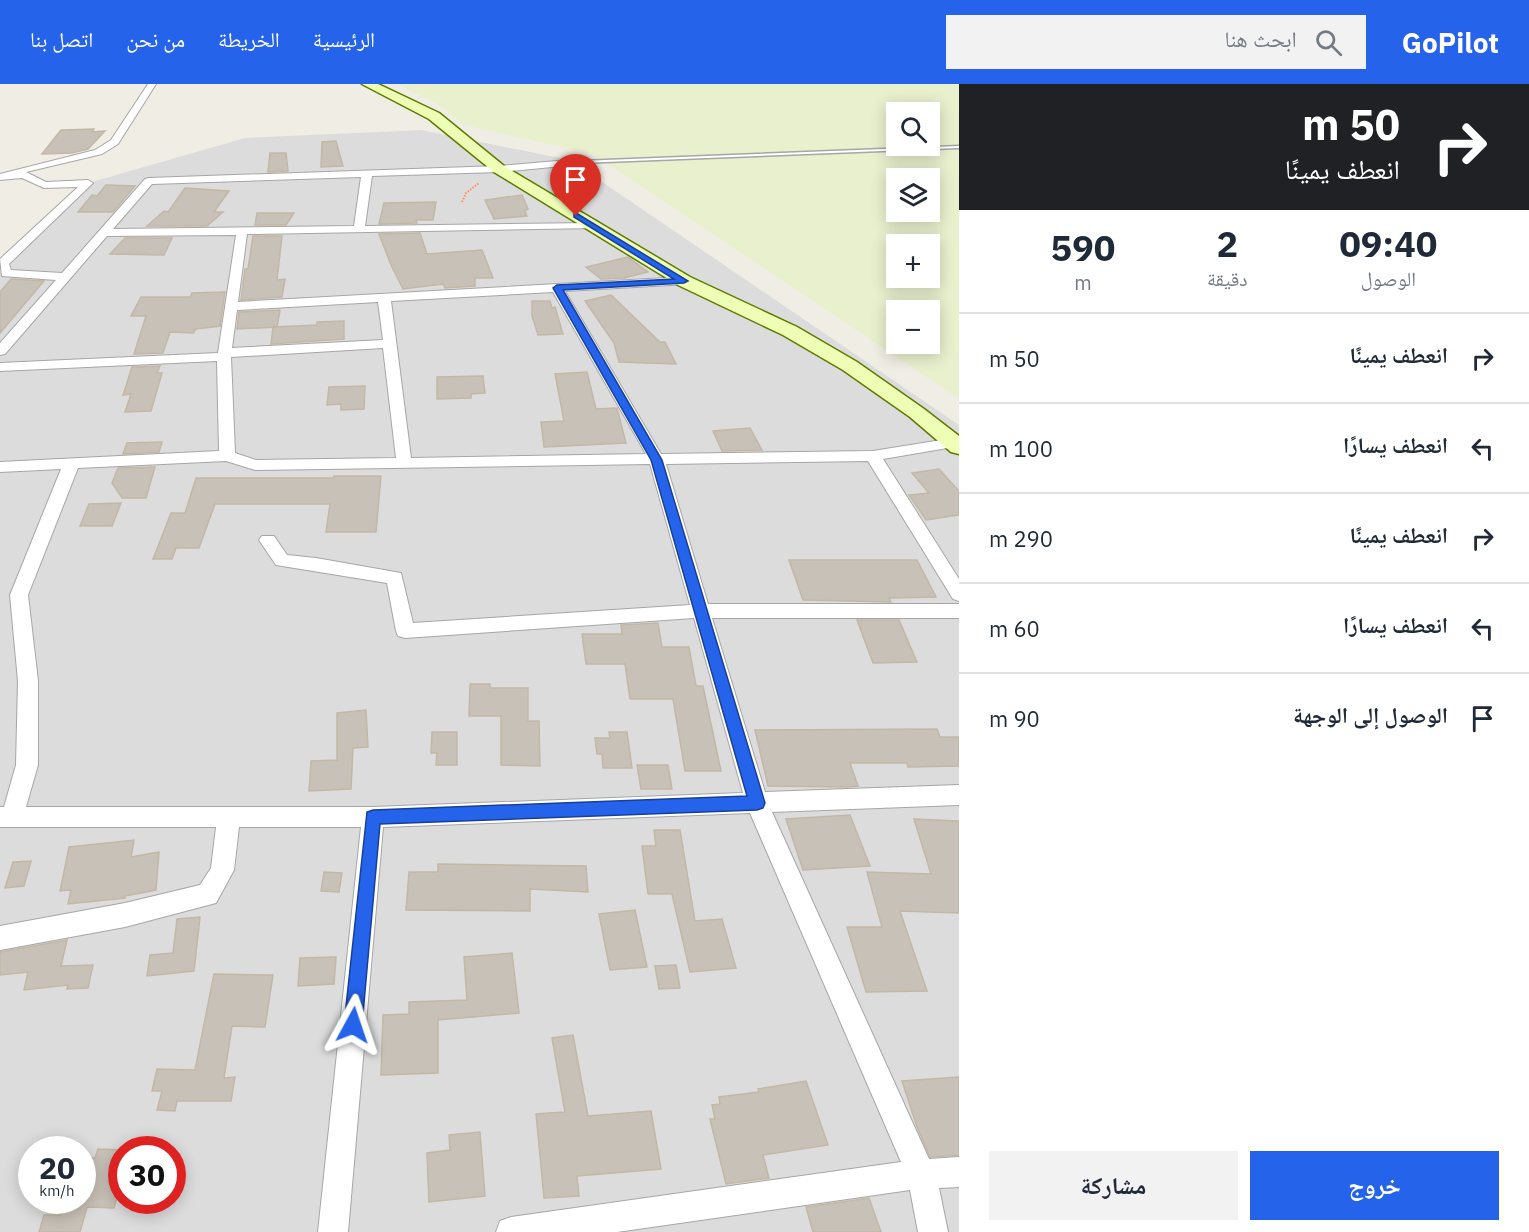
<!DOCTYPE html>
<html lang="ar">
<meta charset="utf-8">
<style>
:root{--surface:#fff;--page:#f2f2f3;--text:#1f2937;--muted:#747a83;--line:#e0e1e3;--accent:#2563eb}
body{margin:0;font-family:"IBM Plex Sans","Noto Naskh Arabic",sans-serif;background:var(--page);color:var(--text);direction:rtl;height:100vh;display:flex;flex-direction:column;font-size:22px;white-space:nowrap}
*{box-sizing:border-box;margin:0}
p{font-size:20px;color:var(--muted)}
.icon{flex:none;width:33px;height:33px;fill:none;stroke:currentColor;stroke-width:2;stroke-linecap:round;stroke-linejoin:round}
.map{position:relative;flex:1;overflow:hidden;direction:ltr}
.details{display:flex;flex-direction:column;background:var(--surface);width:570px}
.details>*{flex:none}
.hud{background:#202124;color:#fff;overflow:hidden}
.controls{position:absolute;left:886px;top:18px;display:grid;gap:12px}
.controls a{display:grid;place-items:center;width:54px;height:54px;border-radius:0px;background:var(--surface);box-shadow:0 3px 15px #0003;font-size:30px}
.speed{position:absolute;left:18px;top:1052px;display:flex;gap:12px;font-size:30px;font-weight:700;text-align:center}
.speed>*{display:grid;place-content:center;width:78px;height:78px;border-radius:50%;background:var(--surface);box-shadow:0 3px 15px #0003;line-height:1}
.speed small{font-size:15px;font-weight:400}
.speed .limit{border:9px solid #d22;background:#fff;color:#111}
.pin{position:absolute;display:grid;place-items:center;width:51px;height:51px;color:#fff;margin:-62px -26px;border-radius:50% 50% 50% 0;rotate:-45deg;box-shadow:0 0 6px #0007}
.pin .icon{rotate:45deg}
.me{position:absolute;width:66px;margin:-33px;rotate:5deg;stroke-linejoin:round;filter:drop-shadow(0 0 4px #0008)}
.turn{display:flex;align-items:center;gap:21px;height:126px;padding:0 30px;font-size:27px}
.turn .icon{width:78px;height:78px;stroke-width:2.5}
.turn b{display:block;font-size:42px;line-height:51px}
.eta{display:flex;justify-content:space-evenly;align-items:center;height:102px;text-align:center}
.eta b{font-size:36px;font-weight:700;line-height:42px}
.button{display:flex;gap:12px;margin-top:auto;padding:12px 30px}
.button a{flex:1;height:69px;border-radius:0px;background:var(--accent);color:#fff;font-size:24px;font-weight:700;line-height:69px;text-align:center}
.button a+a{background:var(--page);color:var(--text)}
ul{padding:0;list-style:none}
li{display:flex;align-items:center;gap:18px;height:90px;padding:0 30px;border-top:2px solid var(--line)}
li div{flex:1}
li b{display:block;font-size:22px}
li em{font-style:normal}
header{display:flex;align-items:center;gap:36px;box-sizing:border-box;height:84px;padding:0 30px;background:var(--accent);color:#fff}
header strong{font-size:28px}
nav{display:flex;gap:33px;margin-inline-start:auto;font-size:21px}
.search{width:420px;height:54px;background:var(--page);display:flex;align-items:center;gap:15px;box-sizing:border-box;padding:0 21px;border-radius:0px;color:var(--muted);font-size:22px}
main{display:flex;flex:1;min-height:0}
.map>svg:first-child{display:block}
.residential{fill:#dddcdc;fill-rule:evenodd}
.farmland{fill:#e9f0ce;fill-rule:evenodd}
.building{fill:#c8c1b7;stroke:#c3b7a6;stroke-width:1.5}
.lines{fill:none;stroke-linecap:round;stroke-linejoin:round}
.lane-casing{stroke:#a6a6a6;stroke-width:3}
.street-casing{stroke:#a6a6a6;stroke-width:2}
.secondary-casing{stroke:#5c7c00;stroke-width:3}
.path{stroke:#ff8d67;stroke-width:2;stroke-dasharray:1.5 1.5;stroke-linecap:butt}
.lane{fill:#fff;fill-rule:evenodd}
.street{fill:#fff;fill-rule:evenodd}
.secondary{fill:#effeb5;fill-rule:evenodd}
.route{fill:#2563eb;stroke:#184099;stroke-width:1.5}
</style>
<header>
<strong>GoPilot</strong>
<div class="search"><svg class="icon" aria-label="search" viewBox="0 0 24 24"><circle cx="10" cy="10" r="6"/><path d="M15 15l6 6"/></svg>ابحث هنا</div>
<nav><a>الرئيسية</a><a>الخريطة</a><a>من نحن</a><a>اتصل بنا</a></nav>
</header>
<main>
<section class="details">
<div class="hud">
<div class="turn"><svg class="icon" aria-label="right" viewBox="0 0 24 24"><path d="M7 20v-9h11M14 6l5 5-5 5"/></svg><div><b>50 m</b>انعطف يمينًا</div></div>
</div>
<div class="eta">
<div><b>09:40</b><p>الوصول</p></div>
<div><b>2</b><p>دقيقة</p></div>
<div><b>590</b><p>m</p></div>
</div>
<ul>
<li><svg class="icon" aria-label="right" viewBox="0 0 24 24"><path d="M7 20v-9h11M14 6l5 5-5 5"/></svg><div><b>انعطف يمينًا</b></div><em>50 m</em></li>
<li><svg class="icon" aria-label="left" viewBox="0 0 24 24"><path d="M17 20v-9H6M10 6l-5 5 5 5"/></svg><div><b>انعطف يسارًا</b></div><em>100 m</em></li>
<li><svg class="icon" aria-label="right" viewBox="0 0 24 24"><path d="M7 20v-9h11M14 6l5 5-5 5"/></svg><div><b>انعطف يمينًا</b></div><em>290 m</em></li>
<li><svg class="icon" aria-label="left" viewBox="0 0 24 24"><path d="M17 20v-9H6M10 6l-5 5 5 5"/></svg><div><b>انعطف يسارًا</b></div><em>60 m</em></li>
<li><svg class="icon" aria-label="arrive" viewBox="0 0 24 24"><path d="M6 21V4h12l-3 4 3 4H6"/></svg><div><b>الوصول إلى الوجهة</b></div><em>90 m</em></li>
</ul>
<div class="button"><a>خروج</a><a>مشاركة</a></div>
</section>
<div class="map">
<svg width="959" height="1148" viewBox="0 0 959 1148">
<rect width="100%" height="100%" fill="#f0eee4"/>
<!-- residential -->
<path class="residential" d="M 421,46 L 570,76 L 959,341 L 959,1148 L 0,1148 L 0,182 L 88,99 L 245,54 ZM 32,1065 L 82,1065 L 82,1116 L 32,1116 ZM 122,1065 L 172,1065 L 172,1116 L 122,1116 Z"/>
<!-- farmland -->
<path class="farmland" d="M 397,0 L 959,0 L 959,315 L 593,70 L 464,41 L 438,20 ZM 897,28 L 930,28 L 930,62 L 897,62 ZM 897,94 L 930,94 L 930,128 L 897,128 ZM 897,160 L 930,160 L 930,194 L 897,194 ZM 897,226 L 930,226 L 930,260 L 897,260 Z"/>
<!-- building -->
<g class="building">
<path d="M 94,45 L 92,48 L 105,47 L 88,65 L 72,69 L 42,70 L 61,46 Z"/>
<path d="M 336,57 L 343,82 L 321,83 L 322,58 Z"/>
<path d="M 270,69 L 286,69 L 288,87 L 268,88 Z"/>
<path d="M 106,101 L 135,102 L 113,128 L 78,128 L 92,111 L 97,112 Z"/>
<path d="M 185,104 L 229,107 L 214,128 L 223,128 L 207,142 L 147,142 L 164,127 L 168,128 Z"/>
<path d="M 522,111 L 528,125 L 525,127 L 527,132 L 494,135 L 485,116 Z"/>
<path d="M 436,118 L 433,136 L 416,136 L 417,139 L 379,140 L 384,119 Z"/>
<path d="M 257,129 L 294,129 L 286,141 L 255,141 Z"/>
<path d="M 420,149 L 427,170 L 482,166 L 493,194 L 475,194 L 475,202 L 445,204 L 443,200 L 403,205 L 391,181 L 379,150 Z"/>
<path d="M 253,152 L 282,152 L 277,196 L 285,195 L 282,213 L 241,216 L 245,185 L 248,185 Z"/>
<path d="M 125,154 L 172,154 L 164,171 L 110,170 Z"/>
<path d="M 628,173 L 648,188 L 624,194 L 601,195 L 586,183 Z"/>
<path d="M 11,195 L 44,197 L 0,249 L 0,208 Z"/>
<path d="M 225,208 L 220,242 L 196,245 L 193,249 L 170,248 L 163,269 L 134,270 L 146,232 L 131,232 L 141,213 L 190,213 L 192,209 Z"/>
<path d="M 611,211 L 660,258 L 665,258 L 676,280 L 619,278 L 614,259 L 585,217 Z"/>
<path d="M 532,217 L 550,217 L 552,224 L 555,223 L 563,250 L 538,251 L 532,232 Z"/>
<path d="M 280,226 L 277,243 L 237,245 L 239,228 Z"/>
<path d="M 344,237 L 344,255 L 271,260 L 273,243 L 317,241 L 317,238 Z"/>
<path d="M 160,282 L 157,289 L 162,289 L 151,327 L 125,328 L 131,310 L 123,311 L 132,283 Z"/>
<path d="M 587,288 L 596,325 L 617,324 L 626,359 L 544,363 L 541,338 L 564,337 L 555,290 Z"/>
<path d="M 483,292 L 485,309 L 471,310 L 471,314 L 437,315 L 437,293 Z"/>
<path d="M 365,302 L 364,325 L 341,326 L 341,320 L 327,321 L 329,303 Z"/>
<path d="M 750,344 L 762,366 L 722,367 L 713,347 Z"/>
<path d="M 162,358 L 159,368 L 123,370 L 127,359 Z"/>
<path d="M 155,383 L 146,414 L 122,414 L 112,399 L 118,384 Z"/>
<path d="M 939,385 L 959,407 L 959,431 L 926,436 L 909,411 L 929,409 L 912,389 Z"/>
<path d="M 334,392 L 381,392 L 376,448 L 326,448 L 330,420 L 215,420 L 199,464 L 176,464 L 172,475 L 153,475 L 171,429 L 185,429 L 196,394 L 334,394 Z"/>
<path d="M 121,419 L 112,442 L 80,442 L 89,420 Z"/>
<path d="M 789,476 L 917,476 L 936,513 L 889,514 L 891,518 L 803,516 Z"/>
<path d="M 857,536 L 899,536 L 917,578 L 873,579 Z"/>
<path d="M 658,539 L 662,563 L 689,563 L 696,602 L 703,602 L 721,687 L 685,687 L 673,615 L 630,615 L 625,580 L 586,580 L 582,550 L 622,550 L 621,541 Z"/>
<path d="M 470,600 L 490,600 L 490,604 L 528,604 L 528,637 L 539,637 L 540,682 L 501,681 L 501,632 L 469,632 Z"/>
<path d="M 366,626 L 368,663 L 353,664 L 351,705 L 309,707 L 311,677 L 337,676 L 337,629 Z"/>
<path d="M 937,645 L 940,653 L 959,653 L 959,682 L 908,683 L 907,679 L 850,679 L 858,702 L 846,703 L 768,702 L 755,646 Z"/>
<path d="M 432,648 L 457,648 L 457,681 L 436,681 L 437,669 L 431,669 Z"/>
<path d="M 609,648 L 627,648 L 632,684 L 603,684 L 602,670 L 597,670 L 595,654 L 610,654 Z"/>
<path d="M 637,681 L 668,681 L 672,705 L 641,705 Z"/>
<path d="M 850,731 L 870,782 L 803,786 L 786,735 Z"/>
<path d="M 914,735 L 959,737 L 959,829 L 900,827 L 927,907 L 866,908 L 847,843 L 882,843 L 867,788 L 931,790 Z"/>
<path d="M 654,746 L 680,746 L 695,837 L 722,835 L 736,884 L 690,888 L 672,810 L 648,810 L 642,762 L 656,762 Z"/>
<path d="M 134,756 L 131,773 L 159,768 L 156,806 L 125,812 L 125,814 L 68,820 L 71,806 L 60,807 L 69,763 Z"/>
<path d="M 31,777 L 24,802 L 5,804 L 13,778 Z"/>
<path d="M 438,780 L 586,782 L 588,808 L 530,805 L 530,827 L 406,826 L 409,788 L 438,788 Z"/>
<path d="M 324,788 L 342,789 L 339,808 L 321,807 Z"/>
<path d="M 635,826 L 647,883 L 610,886 L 599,830 Z"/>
<path d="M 200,833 L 194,887 L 147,892 L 150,871 L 173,869 L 177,835 Z"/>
<path d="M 67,856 L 61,882 L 93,881 L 88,904 L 67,905 L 68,901 L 24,906 L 28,888 L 0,891 L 0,868 Z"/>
<path d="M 512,869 L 519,929 L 438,936 L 438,989 L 381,991 L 383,931 L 409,930 L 409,918 L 467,916 L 464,873 Z"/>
<path d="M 336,873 L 334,900 L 298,902 L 300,874 Z"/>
<path d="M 676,881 L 680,904 L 659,905 L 655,882 Z"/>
<path d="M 214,890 L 273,891 L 265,943 L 232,942 L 224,994 L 235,993 L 231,1017 L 177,1017 L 175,1027 L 157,1026 L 162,1007 L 152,1007 L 157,985 L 195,986 Z"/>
<path d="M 573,951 L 588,1032 L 651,1027 L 661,1085 L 577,1092 L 579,1112 L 544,1114 L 536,1030 L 565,1028 L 552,954 Z"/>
<path d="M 959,993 L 959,1071 L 930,1073 L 917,1043 L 902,997 Z"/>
<path d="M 806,997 L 828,1061 L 763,1071 L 769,1094 L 726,1100 L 710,1035 L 715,1035 L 712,1021 L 720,1020 L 719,1013 L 759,1008 L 758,1005 Z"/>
<path d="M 480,1048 L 485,1112 L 429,1118 L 427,1069 L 450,1066 L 449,1051 Z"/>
<path d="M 98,1065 L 122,1066 L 122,1096 L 114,1124 L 87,1123 L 80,1148 L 39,1148 L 44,1131 L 60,1131 L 64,1116 L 82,1116 L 82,1074 L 95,1074 Z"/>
<path d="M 869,1114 L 881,1148 L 813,1148 L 806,1123 Z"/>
</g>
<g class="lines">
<!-- lane casing -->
<g class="lane-casing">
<path id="lane" d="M 959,62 L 959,64 L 580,79 L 578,78 L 580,77 Z"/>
</g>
<!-- street casing -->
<g class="street-casing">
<path id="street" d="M 148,0 L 156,0 L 118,60 L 102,70 L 26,88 L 46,98 L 88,96 L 93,99 L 9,180 L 11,186 L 62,189 L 145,95 L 149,94 L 499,82 L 580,75 L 585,78 L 584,80 L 499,88 L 372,92 L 365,142 L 593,139 L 599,142 L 597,144 L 247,150 L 238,218 L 684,193 L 688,194 L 690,197 L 688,200 L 565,207 L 661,370 L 873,367 L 954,354 L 959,356 L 959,362 L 883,375 L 959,495 L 959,517 L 953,515 L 868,377 L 666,380 L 708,520 L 959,520 L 959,534 L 712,534 L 765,708 L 959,701 L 959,721 L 772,728 L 929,1075 L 959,1073 L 959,1103 L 939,1104 L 948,1148 L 918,1148 L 910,1106 L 617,1148 L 496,1148 L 500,1137 L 511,1133 L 901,1078 L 750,729 L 383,743 L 348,1148 L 318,1148 L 361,743 L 239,743 L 234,786 L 216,819 L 125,843 L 0,866 L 0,842 L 125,819 L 200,801 L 211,784 L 216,743 L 0,743 L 0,723 L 4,723 L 16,681 L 18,597 L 10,511 L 61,385 L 0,388 L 0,378 L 219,367 L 217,277 L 0,287 L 0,279 L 218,269 L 236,151 L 107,152 L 5,270 L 0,271 L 0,259 L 56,196 L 2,192 L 0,175 L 78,103 L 44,104 L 22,94 L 0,96 L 0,90 L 95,66 L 111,56 ZM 361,93 L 354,142 L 113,145 L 152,100 ZM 553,208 L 646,370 L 411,374 L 391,217 ZM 378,218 L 383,256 L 232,264 L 237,226 ZM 383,264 L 396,374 L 256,376 L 235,369 L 231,273 ZM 226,377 L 255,386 L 650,380 L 690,521 L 413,539 L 401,489 L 316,474 L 287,471 L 274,452 L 262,452 L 259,456 L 276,481 L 387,499 L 396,547 L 398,552 L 405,554 L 694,534 L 743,709 L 373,723 L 26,723 L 38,681 L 38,597 L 28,511 L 78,384 Z"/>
</g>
<!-- secondary casing -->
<g class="secondary-casing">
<path id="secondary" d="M 362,0 L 378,0 L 439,29 L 504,82 L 690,193 L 797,243 L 857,278 L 924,325 L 959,352 L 959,370 L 951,368 L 910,333 L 843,286 L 783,251 L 678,201 L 494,88 L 429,35 Z"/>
</g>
<!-- path -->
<path class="path" d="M 462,118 L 466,109 L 479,99"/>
<!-- lane -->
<use href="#lane" class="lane"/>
<!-- street -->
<use href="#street" class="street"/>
<!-- secondary -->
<use href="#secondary" class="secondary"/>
</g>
<!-- route -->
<path class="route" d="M 576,129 L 688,197 L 684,199 L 563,206 L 662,376 L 765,719 L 763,724 L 757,726 L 380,740 L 362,941 L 360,947 L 353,950 L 347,947 L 344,941 L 367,728 L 373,726 L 747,712 L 651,376 L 553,204 L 557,201 L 674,195 L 574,133 L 574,130 Z"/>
</svg>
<div class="controls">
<a><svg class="icon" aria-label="search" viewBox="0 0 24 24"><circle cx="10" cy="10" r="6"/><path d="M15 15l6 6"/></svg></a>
<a><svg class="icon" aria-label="layers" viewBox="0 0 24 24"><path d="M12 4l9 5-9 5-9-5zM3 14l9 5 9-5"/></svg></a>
<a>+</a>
<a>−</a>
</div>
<div class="speed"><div>20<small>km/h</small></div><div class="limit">30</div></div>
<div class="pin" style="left:576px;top:132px;background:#d93025"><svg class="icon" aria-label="arrive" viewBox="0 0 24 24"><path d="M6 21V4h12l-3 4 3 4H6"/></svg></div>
<svg class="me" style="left:353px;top:941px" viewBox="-20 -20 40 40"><path d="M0-17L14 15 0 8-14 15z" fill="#2563eb" stroke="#fff" stroke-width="4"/></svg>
</div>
</main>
